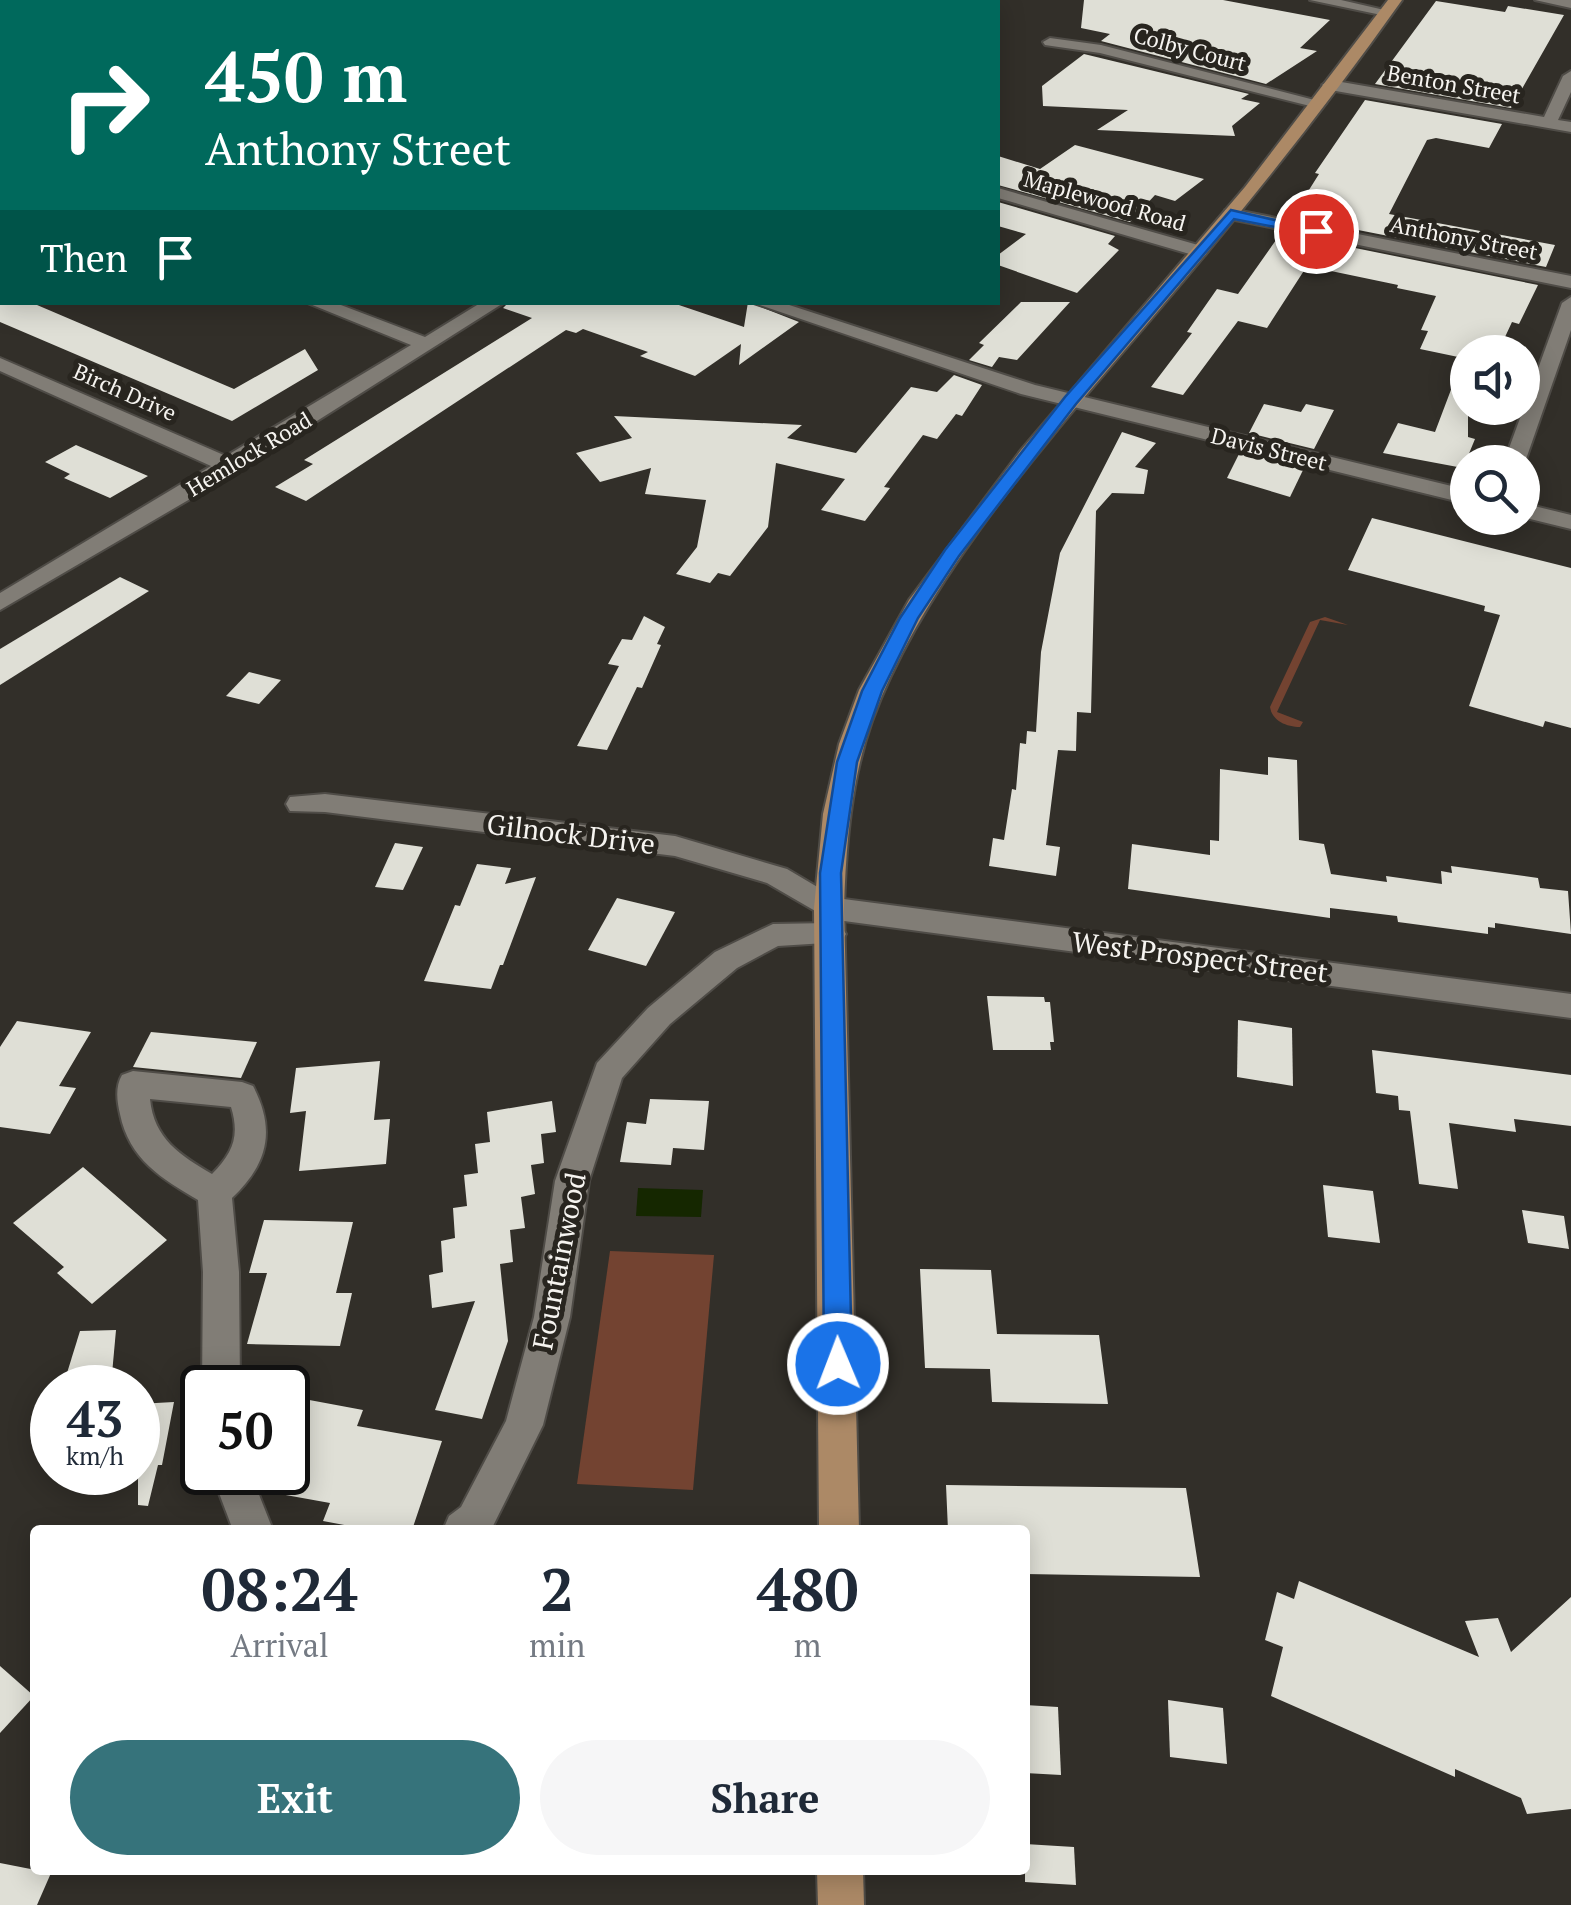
<!DOCTYPE html>
<style>
:root{--surface:#fff;--page:#f6f6f7;--text:#1f2937;--muted:#747a83;--accent:#36737b}
body{margin:0;font-family:"PT Serif",serif;background:var(--page);color:var(--text);height:100vh;display:flex;flex-direction:column;font-size:38px;white-space:nowrap}
*{box-sizing:border-box;margin:0}
p{font-size:32px;color:var(--muted)}
.icon{flex:none;width:55px;height:55px;fill:none;stroke:currentColor;stroke-width:2;stroke-linecap:round;stroke-linejoin:round}
.map{position:relative;flex:1;overflow:hidden}
.side{position:absolute;left:30px;top:1525px;width:1000px;height:350px;display:flex;flex-direction:column;background:var(--surface);border-radius:10px;box-shadow:0 5px 25px #0003}
.side>*{flex:none}
.top-card{position:absolute;left:0px;top:0px;width:1000px;height:305px;box-shadow:0 5px 25px #0003;background:#00695c;color:#fff;overflow:hidden}
.controls{position:absolute;left:1450px;top:335px;display:grid;gap:20px}
.controls a{display:grid;place-items:center;width:90px;height:90px;border-radius:50%;background:var(--surface);box-shadow:0 5px 25px #0003;font-size:50px}
.speed{position:absolute;left:30px;top:1365px;display:flex;gap:20px;font-size:50px;font-weight:700;text-align:center}
.speed>*{display:grid;place-content:center;width:130px;height:130px;border-radius:50%;background:var(--surface);box-shadow:0 5px 25px #0003;line-height:1}
.speed small{font-size:25px;font-weight:400}
.speed .limit{border:5px solid #111;border-radius:15px;background:#fff;color:#111}
.pin{position:absolute;display:grid;place-items:center;width:85px;height:85px;color:#fff;margin:-42px;border:5px solid #fff;border-radius:50%;box-shadow:0 2px 10px #0007}
.me{position:absolute;width:110px;margin:-55px;rotate:359deg;stroke-linejoin:round;filter:drop-shadow(0 0 8px #0008)}
.turn{display:flex;align-items:center;gap:35px;height:210px;padding:0 40px;font-size:45px}
.turn .icon{width:130px;height:130px;stroke-width:2.5}
.turn b{display:block;font-size:70px;line-height:85px}
.then{display:flex;align-items:center;height:95px;padding:0 40px;background:#0003;gap:20px;font-size:38px}
.eta{display:flex;justify-content:space-evenly;align-items:center;height:170px;text-align:center}
.eta b{font-size:60px;font-weight:700;line-height:70px}
.action{display:flex;gap:20px;margin-top:auto;padding:20px 40px}
.action a{flex:1;height:115px;border-radius:60px;background:var(--accent);color:#fff;font-size:40px;font-weight:700;line-height:115px;text-align:center}
.action a+a{background:var(--page);color:var(--text)}
.map>svg:first-child{display:block}
.green{fill:#734331}
.water{fill:#152700}
.building{fill:#dfdfd6}
.lines{fill:none;stroke-linecap:round;stroke-linejoin:round}
.minor-casing{stroke:#4f4c47;stroke-width:4}
.major-casing{stroke:#4f4c47;stroke-width:4}
.minor{fill:#817d76;fill-rule:evenodd}
.major{fill:#ac8966;fill-rule:evenodd}
.route{fill:#1a73e8;stroke:#114b97;stroke-width:2.5}
.labels{text-anchor:middle;stroke-width:10;stroke-linejoin:round;paint-order:stroke}
.far-street-label{font-size:22px;fill:#f6f4f0;stroke:#28251f}
.street-label{font-size:28px;fill:#f6f4f0;stroke:#28251f}
</style>
<div class="map">
<svg width="1571" height="1905" viewBox="0 0 1571 1905">
<rect width="100%" height="100%" fill="#322f29"/>
<!-- green -->
<g class="green">
<path d="M 1325,617 L 1348,625 L 1320,620 L 1277,712 L 1303,722 L 1300,727 C 1287,727 1272,721 1270,707 L 1310,622 Z"/>
<path d="M 610,1251 L 714,1255 L 693,1490 L 577,1484 Z"/>
</g>
<!-- water -->
<path class="water" d="M 638,1188 L 703,1190 L 701,1217 L 636,1216 Z"/>
<!-- building -->
<g class="building">
<path d="M 1084,0 L 1223,0 L 1330,20 L 1300,48 L 1317,51 L 1266,84 L 1101,41 L 1110,34 L 1081,28 Z"/>
<path d="M 1436,1 L 1505,12 L 1508,6 L 1564,15 L 1511,108 L 1375,84 Z"/>
<path d="M 1084,54 L 1249,94 L 1241,99 L 1260,103 L 1232,126 L 1235,136 L 1097,130 L 1128,110 L 1043,106 L 1042,86 Z"/>
<path d="M 1365,100 L 1502,124 L 1489,148 L 1436,138 L 1427,140 L 1389,214 L 1555,245 L 1546,267 L 1292,217 L 1319,174 L 1315,173 Z"/>
<path d="M 1075,145 L 1204,179 L 1175,201 L 1155,195 L 1130,222 L 998,185 L 998,156 L 1040,169 Z"/>
<path d="M 998,202 L 1115,236 L 1108,244 L 1119,250 L 1077,293 L 998,265 L 998,255 L 1026,234 L 998,226 Z"/>
<path d="M 1281,233 L 1538,285 L 1519,324 L 1512,322 L 1498,352 L 1468,352 L 1468,437 L 1475,439 L 1463,468 L 1383,453 L 1398,423 L 1435,432 L 1463,358 L 1420,349 L 1428,331 L 1421,330 L 1436,296 L 1397,288 L 1398,285 L 1307,266 L 1267,328 L 1238,321 L 1183,395 L 1151,387 L 1192,333 L 1187,332 L 1217,289 L 1238,294 Z"/>
<path d="M 0,302 L 30,302 L 234,389 L 305,349 L 318,370 L 232,421 L 0,322 Z"/>
<path d="M 509,302 L 670,302 L 744,327 L 748,302 L 799,322 L 739,365 L 741,344 L 695,376 L 640,356 L 648,352 L 583,329 L 576,333 L 566,330 L 306,501 L 275,487 L 313,464 L 304,460 L 532,318 L 503,308 Z"/>
<path d="M 1021,302 L 1070,302 L 1017,360 L 999,357 L 992,367 L 969,360 L 984,345 L 979,343 Z"/>
<path d="M 954,375 L 982,385 L 962,416 L 956,414 L 937,439 L 923,435 L 884,487 L 890,488 L 865,521 L 821,510 L 845,479 L 776,463 L 768,527 L 730,576 L 718,573 L 710,583 L 676,574 L 697,547 L 706,500 L 645,494 L 651,468 L 600,482 L 576,453 L 632,438 L 614,416 L 802,425 L 787,438 L 856,453 L 911,387 L 937,392 Z"/>
<path d="M 1264,404 L 1301,412 L 1306,404 L 1334,410 L 1314,449 L 1249,433 Z"/>
<path d="M 1122,432 L 1156,443 L 1135,467 L 1148,470 L 1144,494 L 1112,493 L 1096,511 L 1091,713 L 1077,712 L 1076,751 L 1058,750 L 1046,845 L 1060,847 L 1056,876 L 989,866 L 993,838 L 1004,840 L 1012,789 L 1016,790 L 1020,743 L 1026,744 L 1027,731 L 1036,732 L 1041,652 L 1060,553 Z"/>
<path d="M 76,445 L 148,476 L 110,498 L 64,478 L 70,474 L 45,462 Z"/>
<path d="M 1240,452 L 1304,468 L 1290,497 L 1227,478 Z"/>
<path d="M 1372,518 L 1571,568 L 1571,728 L 1545,721 L 1543,727 L 1469,706 L 1500,615 L 1484,611 L 1485,606 L 1348,570 Z"/>
<path d="M 120,577 L 149,591 L 0,685 L 0,649 Z"/>
<path d="M 644,616 L 665,627 L 657,644 L 661,645 L 642,688 L 637,687 L 607,750 L 577,746 L 619,666 L 608,664 L 622,639 L 632,640 Z"/>
<path d="M 249,672 L 281,680 L 259,704 L 226,696 Z"/>
<path d="M 1268,757 L 1297,760 L 1299,840 L 1324,844 L 1331,874 L 1387,882 L 1386,876 L 1442,884 L 1441,871 L 1452,873 L 1451,866 L 1538,878 L 1540,888 L 1568,891 L 1571,934 L 1495,923 L 1495,928 L 1488,927 L 1488,934 L 1398,922 L 1397,916 L 1330,908 L 1330,918 L 1128,889 L 1132,844 L 1210,855 L 1210,840 L 1219,841 L 1220,769 L 1268,775 Z"/>
<path d="M 395,843 L 423,847 L 403,890 L 375,887 Z"/>
<path d="M 477,864 L 511,868 L 505,884 L 536,877 L 503,965 L 500,965 L 491,989 L 424,981 L 455,905 L 460,906 Z"/>
<path d="M 617,898 L 675,912 L 646,966 L 588,950 Z"/>
<path d="M 987,996 L 1044,997 L 1045,1002 L 1050,1002 L 1054,1042 L 1050,1042 L 1051,1050 L 993,1050 Z"/>
<path d="M 1238,1020 L 1292,1028 L 1293,1086 L 1237,1077 Z"/>
<path d="M 17,1021 L 91,1032 L 59,1086 L 76,1088 L 50,1134 L 0,1127 L 0,1047 Z"/>
<path d="M 151,1032 L 257,1042 L 241,1078 L 133,1067 Z"/>
<path d="M 1372,1050 L 1571,1075 L 1571,1126 L 1514,1119 L 1516,1132 L 1449,1123 L 1458,1189 L 1419,1184 L 1410,1111 L 1399,1110 L 1398,1096 L 1376,1093 Z"/>
<path d="M 380,1061 L 374,1120 L 390,1119 L 386,1164 L 299,1171 L 306,1111 L 290,1113 L 296,1068 Z"/>
<path d="M 650,1099 L 709,1101 L 704,1150 L 673,1148 L 671,1165 L 620,1162 L 627,1122 L 646,1124 Z"/>
<path d="M 552,1101 L 556,1132 L 541,1134 L 544,1163 L 531,1165 L 535,1194 L 521,1197 L 525,1228 L 510,1230 L 513,1262 L 500,1264 L 508,1341 L 482,1419 L 435,1410 L 475,1301 L 432,1308 L 429,1275 L 443,1272 L 441,1241 L 455,1238 L 453,1208 L 467,1206 L 464,1175 L 478,1173 L 475,1144 L 490,1142 L 487,1112 Z"/>
<path d="M 83,1167 L 167,1240 L 92,1304 L 57,1273 L 64,1267 L 13,1223 Z"/>
<path d="M 1323,1185 L 1373,1191 L 1380,1243 L 1328,1237 Z"/>
<path d="M 1522,1210 L 1564,1216 L 1569,1249 L 1528,1243 Z"/>
<path d="M 264,1220 L 353,1222 L 336,1293 L 352,1293 L 340,1346 L 247,1344 L 267,1273 L 249,1273 Z"/>
<path d="M 920,1269 L 991,1270 L 997,1334 L 1099,1335 L 1108,1404 L 992,1402 L 990,1369 L 925,1368 Z"/>
<path d="M 116,1330 L 111,1385 L 63,1386 L 80,1331 Z"/>
<path d="M 304,1399 L 363,1410 L 357,1426 L 442,1441 L 412,1530 L 371,1530 L 323,1521 L 330,1503 L 269,1492 L 277,1472 L 288,1472 L 288,1448 L 294,1433 L 290,1432 Z"/>
<path d="M 174,1402 L 162,1465 L 158,1465 L 148,1506 L 138,1505 L 138,1404 Z"/>
<path d="M 946,1485 L 1186,1488 L 1200,1577 L 1025,1574 L 1025,1530 L 948,1530 Z"/>
<path d="M 1299,1581 L 1479,1657 L 1465,1621 L 1498,1618 L 1511,1652 L 1571,1597 L 1571,1809 L 1527,1814 L 1521,1798 L 1455,1769 L 1455,1777 L 1271,1696 L 1283,1647 L 1265,1640 L 1277,1592 L 1294,1599 Z"/>
<path d="M 0,1666 L 34,1696 L 0,1733 Z"/>
<path d="M 1168,1700 L 1223,1708 L 1227,1764 L 1170,1757 Z"/>
<path d="M 1025,1705 L 1058,1707 L 1061,1775 L 1025,1773 Z"/>
<path d="M 1025,1844 L 1074,1847 L 1076,1885 L 1025,1882 Z"/>
<path d="M 0,1863 L 51,1873 L 37,1905 L 0,1905 Z"/>
</g>
<g class="lines">
<!-- minor casing -->
<g class="minor-casing">
<g id="minor">
<path d="M 235,0 L 253,0 L 254,2 L 237,2 Z"/>
<path d="M 1310,0 L 1341,0 L 1393,12 L 1386,16 Z"/>
<path d="M 1535,0 L 1571,0 L 1571,8 Z"/>
<path d="M 1050,38 L 1101,45 L 1326,103 L 1318,108 L 1100,53 L 1045,45 L 1043,42 Z"/>
<path d="M 1571,71 L 1571,92 L 1558,120 L 1571,122 L 1571,132 L 1330,90 L 1322,85 L 1330,80 L 1544,117 L 1563,76 Z"/>
<path d="M 998,188 L 1205,247 L 1208,251 L 1205,255 L 1193,255 L 998,198 Z"/>
<path d="M 1231,209 L 1571,276 L 1571,288 L 1225,218 L 1225,210 Z"/>
<path d="M 1571,297 L 1571,330 L 1525,462 L 1522,465 L 1504,462 L 1562,303 Z"/>
<path d="M 305,302 L 333,302 L 425,337 L 482,302 L 505,302 L 238,471 L 0,610 L 0,593 L 211,466 L 0,371 L 0,358 L 226,456 L 411,345 Z"/>
<path d="M 751,302 L 780,302 L 1035,385 L 1468,490 L 1468,504 L 1021,394 Z"/>
<path d="M 1522,503 L 1571,515 L 1571,529 L 1522,517 Z"/>
<path d="M 325,794 L 675,836 L 787,869 L 836,898 L 1571,994 L 1571,1018 L 829,919 L 767,883 L 675,856 L 325,812 L 290,811 L 286,804 L 290,797 Z"/>
<path d="M 831,923 L 841,926 L 846,934 L 841,942 L 778,946 L 737,968 L 670,1024 L 622,1078 L 589,1181 L 570,1317 L 543,1425 L 491,1530 L 443,1530 L 449,1516 L 461,1507 L 506,1421 L 534,1317 L 555,1181 L 597,1063 L 648,1008 L 715,952 L 773,924 Z"/>
<path d="M 133,1071 L 242,1082 L 253,1086 C 276,1130 268,1164 232,1198 L 239,1272 L 240,1388 L 202,1388 L 203,1272 L 198,1200 C 162,1179 129,1159 120,1114 C 117,1101 115,1087 122,1075 ZM 150,1099 L 231,1107 C 240,1136 233,1153 212,1174 C 180,1155 154,1139 150,1099 Z"/>
<path d="M 211,1472 L 250,1472 L 273,1530 L 233,1530 Z"/>
</g>
</g>
<!-- major casing -->
<g class="major-casing">
<g id="major">
<path d="M 1388,0 L 1402,0 C 1327,106 1247,206 1163,305 C 1061,426 927,571 872,721 C 851,780 846,845 844,908 L 859,1530 L 819,1530 L 814,908 L 823,814 L 839,744 L 859,690 L 909,600 L 1021,450 L 1245,187 Z"/>
<path d="M 817,1870 L 863,1870 L 864,1905 L 818,1905 Z"/>
</g>
</g>
<!-- minor -->
<use href="#minor" class="minor"/>
<!-- major -->
<use href="#major" class="major"/>
</g>
<!-- route -->
<path class="route" d="M 1231,210 L 1323,231 L 1316,235 L 1234,219 L 1076,404 L 959,556 L 918,618 L 882,691 L 857,762 L 841,873 L 852,1364 L 848,1373 L 838,1377 L 828,1373 L 824,1364 L 820,873 L 837,762 L 862,691 L 900,618 L 945,550 L 1065,397 Z"/>
<g class="labels">
<!-- far-street labels -->
<g class="far-street-label">
<text transform="translate(1190 49) rotate(15)" y="8">Colby Court</text>
<text transform="translate(1454 84) rotate(10)" y="8">Benton Street</text>
<text transform="translate(1105 201) rotate(16)" y="8">Maplewood Road</text>
<text transform="translate(1464 238) rotate(11)" y="8">Anthony Street</text>
<text transform="translate(125 392) rotate(24)" y="8">Birch Drive</text>
<text transform="translate(1269 449) rotate(14)" y="8">Davis Street</text>
<text transform="translate(249 454) rotate(-31)" y="8">Hemlock Road</text>
</g>
<!-- street labels -->
<g class="street-label">
<text transform="translate(571 834) rotate(7)" y="10">Gilnock Drive</text>
<text transform="translate(1200 957) rotate(7)" y="10">West Prospect Street</text>
<text transform="translate(559 1261) rotate(-79)" y="10">Fountainwood</text>
</g>
</g>
</svg>
<div class="controls">
<a><svg class="icon" aria-label="sound" viewBox="0 0 24 24"><path d="M4 9h4l5-4v14l-5-4H4zM17 9q2 3 0 6"/></svg></a>
<a><svg class="icon" aria-label="search" viewBox="0 0 24 24"><circle cx="10" cy="10" r="6"/><path d="M15 15l6 6"/></svg></a>
</div>
<div class="speed"><div>43<small>km/h</small></div><div class="limit">50</div></div>
<div class="pin" style="left:1316px;top:231px;background:#d93025"><svg class="icon" aria-label="arrive" viewBox="0 0 24 24"><path d="M6 21V4h12l-3 4 3 4H6"/></svg></div>
<svg class="me" style="left:838px;top:1364px" viewBox="-20 -20 40 40"><circle r="17" fill="#1a73e8" stroke="#fff" stroke-width="3"/><path d="M0-11L8 9 0 5-8 9z" fill="#fff"/></svg>
<div class="top-card">
<div class="turn"><svg class="icon" aria-label="right" viewBox="0 0 24 24"><path d="M7 20v-9h11M14 6l5 5-5 5"/></svg><div><b>450 m</b>Anthony Street</div></div>
<div class="then">Then<svg class="icon" aria-label="arrive" viewBox="0 0 24 24"><path d="M6 21V4h12l-3 4 3 4H6"/></svg></div>
</div>
<section class="side">
<div class="eta">
<div><b>08:24</b><p>Arrival</p></div>
<div><b>2</b><p>min</p></div>
<div><b>480</b><p>m</p></div>
</div>
<div class="action"><a>Exit</a><a>Share</a></div>
</section>
</div>
